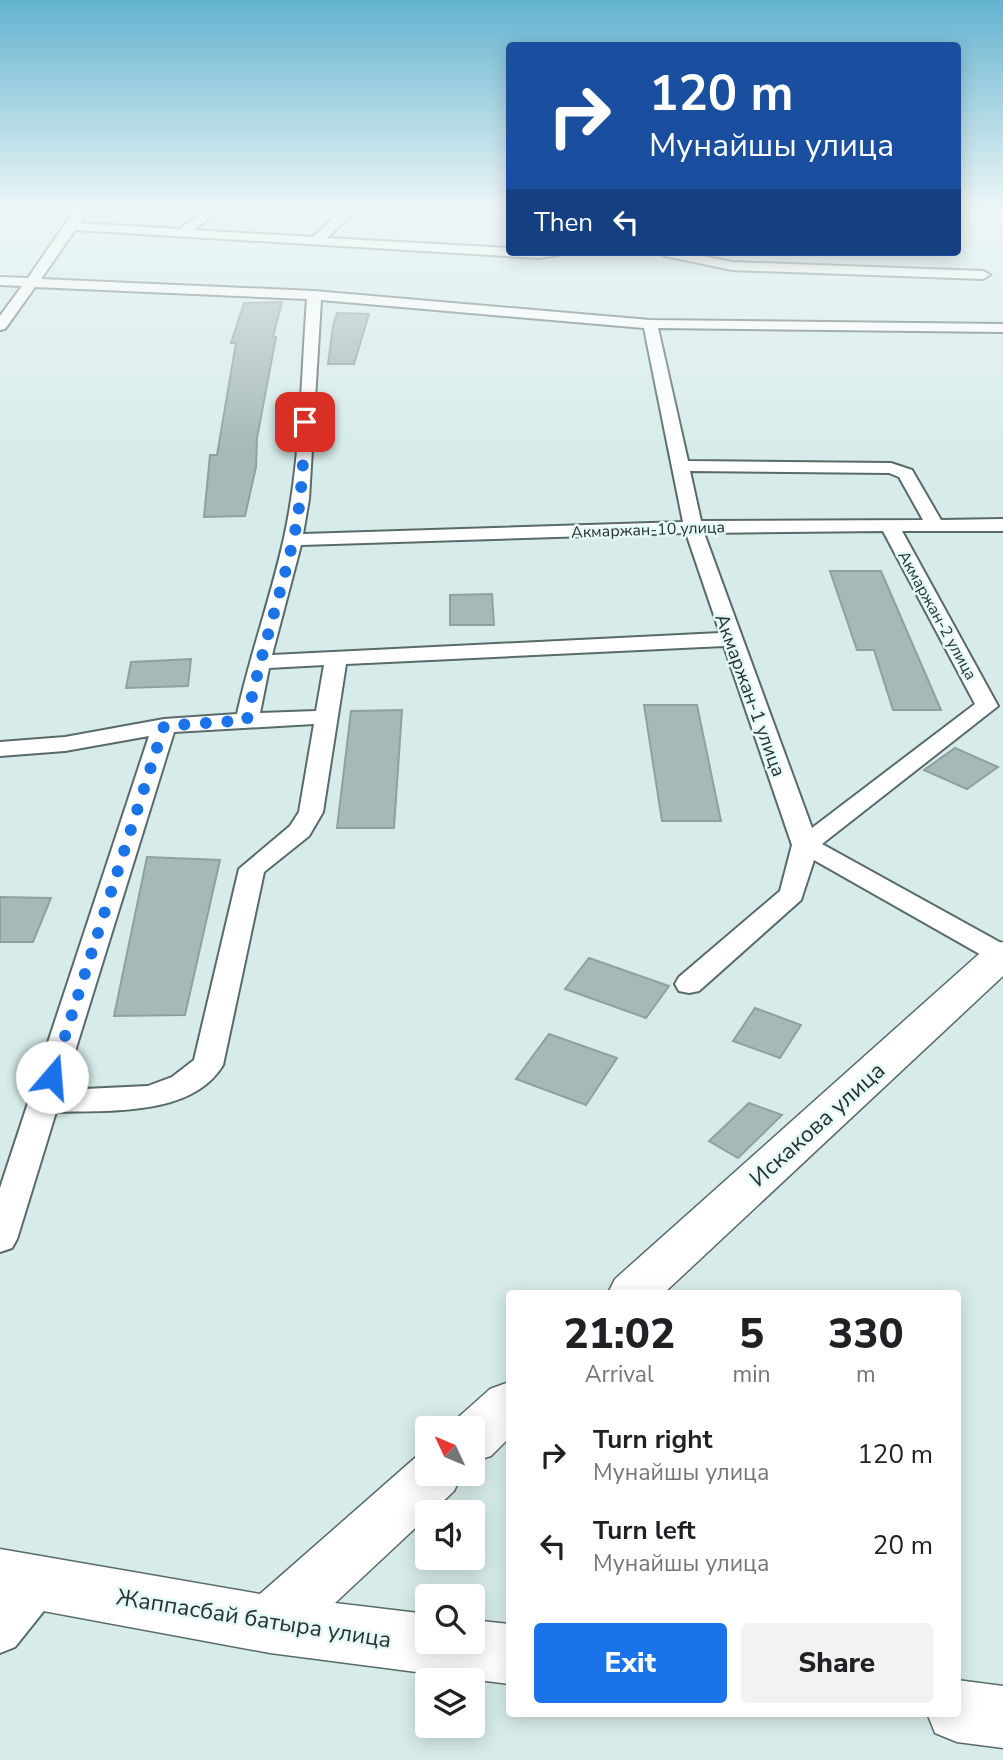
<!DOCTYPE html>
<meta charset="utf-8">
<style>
:root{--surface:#fff;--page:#f2f2f2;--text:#202124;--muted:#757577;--accent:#1a73e8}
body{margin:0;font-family:"Nunito Sans",sans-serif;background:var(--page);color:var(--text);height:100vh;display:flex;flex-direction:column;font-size:26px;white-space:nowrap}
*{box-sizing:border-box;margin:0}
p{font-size:23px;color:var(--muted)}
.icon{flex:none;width:38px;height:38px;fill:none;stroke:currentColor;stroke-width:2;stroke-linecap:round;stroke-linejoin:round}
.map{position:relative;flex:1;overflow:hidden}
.side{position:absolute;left:506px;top:1290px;width:455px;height:427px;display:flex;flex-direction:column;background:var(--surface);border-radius:7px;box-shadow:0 4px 18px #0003}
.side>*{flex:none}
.top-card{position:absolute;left:506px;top:42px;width:455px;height:214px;border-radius:7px;box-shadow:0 4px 18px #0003;background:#1a4fa0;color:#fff;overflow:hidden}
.needle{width:46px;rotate:314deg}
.tools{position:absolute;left:415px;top:1416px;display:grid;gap:14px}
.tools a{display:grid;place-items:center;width:70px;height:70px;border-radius:7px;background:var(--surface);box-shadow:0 4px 18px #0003;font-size:35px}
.pin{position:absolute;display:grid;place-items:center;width:60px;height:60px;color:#fff;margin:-30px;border-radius:14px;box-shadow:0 4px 10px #0006}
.me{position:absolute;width:77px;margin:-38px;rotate:18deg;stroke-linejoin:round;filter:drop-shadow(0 0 5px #0008)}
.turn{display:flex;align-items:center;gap:24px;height:147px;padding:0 28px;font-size:32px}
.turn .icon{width:91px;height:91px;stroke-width:2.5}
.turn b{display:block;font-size:49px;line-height:60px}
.then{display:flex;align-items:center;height:66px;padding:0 28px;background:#0003;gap:14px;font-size:26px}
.eta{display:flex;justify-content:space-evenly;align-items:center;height:119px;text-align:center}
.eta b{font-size:42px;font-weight:800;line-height:49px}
.button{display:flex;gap:14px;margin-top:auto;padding:14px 28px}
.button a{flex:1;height:80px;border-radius:7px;background:var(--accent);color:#fff;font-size:28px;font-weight:800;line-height:80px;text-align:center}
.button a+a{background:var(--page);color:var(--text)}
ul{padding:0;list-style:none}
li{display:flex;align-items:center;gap:21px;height:91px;padding:0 28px}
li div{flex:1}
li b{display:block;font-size:26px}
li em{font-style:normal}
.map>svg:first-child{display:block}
.building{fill:#a5b9b7;stroke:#8ea19f;stroke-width:2}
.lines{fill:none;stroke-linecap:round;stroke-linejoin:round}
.street-casing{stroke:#586a69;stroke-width:4}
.secondary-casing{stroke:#586a69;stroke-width:3}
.street{fill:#fff;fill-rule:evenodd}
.secondary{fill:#fff;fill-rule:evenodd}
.route{stroke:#1a73e8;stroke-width:12;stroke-dasharray:0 21.6}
.labels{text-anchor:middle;stroke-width:5;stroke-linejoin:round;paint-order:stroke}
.far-street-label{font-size:16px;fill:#2a3231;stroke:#e4faf7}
.street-label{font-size:19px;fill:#2a3231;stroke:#e4faf7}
.near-street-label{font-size:23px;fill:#2a3231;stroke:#e4faf7}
</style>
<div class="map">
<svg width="1003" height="1760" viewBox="0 0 1003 1760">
<rect width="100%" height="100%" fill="#d7ecea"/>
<!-- building -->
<g class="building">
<path d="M 282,302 L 273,337 L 276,337 L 257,438 L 256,467 L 245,516 L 204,517 L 210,455 L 217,455 L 236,343 L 231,343 L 244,303 Z"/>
<path d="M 337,313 L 369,314 L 354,364 L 328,364 L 333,326 Z"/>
<path d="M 830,571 L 881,571 L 941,710 L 893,710 L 874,650 L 857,650 Z"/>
<path d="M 492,594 L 494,625 L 450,625 L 450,595 Z"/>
<path d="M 191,659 L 188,686 L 126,688 L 131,662 Z"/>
<path d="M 644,705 L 697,705 L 721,821 L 662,821 Z"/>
<path d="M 402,710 L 394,828 L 337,828 L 351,711 Z"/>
<path d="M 955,748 L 998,767 L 967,789 L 924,770 Z"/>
<path d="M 147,857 L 220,860 L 185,1015 L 114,1016 Z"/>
<path d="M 0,897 L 51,898 L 33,942 L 0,942 Z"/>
<path d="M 589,958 L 669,986 L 646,1018 L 565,989 Z"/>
<path d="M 755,1008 L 801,1025 L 780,1058 L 733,1041 Z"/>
<path d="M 549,1034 L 617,1058 L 586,1105 L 516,1079 Z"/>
<path d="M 749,1103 L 782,1115 L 738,1158 L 709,1141 Z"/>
</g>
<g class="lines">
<!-- street casing -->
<g class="street-casing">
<g id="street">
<path d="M 46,206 L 91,206 L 80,223 L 180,229 L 211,206 L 224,206 L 194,230 L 313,237 L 347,206 L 360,206 L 327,238 L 509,248 L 509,252 L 561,252 L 559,255 L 539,258 L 75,230 L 41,279 L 314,291 L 650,320 L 1003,324 L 1003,332 L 658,328 L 688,461 L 891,463 L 912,470 L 941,520 L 1003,519 L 1003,531 L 902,531 L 998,706 L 822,844 L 1003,944 L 1003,964 L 992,961 L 814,860 L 801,900 L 699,991 L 689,993 L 679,991 L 675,984 L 679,977 L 780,891 L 792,845 L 724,646 L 346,664 L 323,812 L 309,836 L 264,872 L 223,1065 C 192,1117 108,1110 56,1112 L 17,1239 L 12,1248 L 0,1252 L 0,1188 L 149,736 L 65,751 L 0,756 L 0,742 L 65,737 L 164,719 L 237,714 C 250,655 271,597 284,538 C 301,461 301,378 307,299 L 35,287 L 5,329 L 0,330 L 0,316 L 22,286 L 0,285 L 0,277 L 28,278 L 74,211 L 52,210 ZM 321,300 L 644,328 L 683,522 L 303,534 L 309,499 ZM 690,471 L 889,473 L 899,477 L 923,520 L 701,521 ZM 883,531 L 975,704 L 812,828 L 704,533 ZM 686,533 L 720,633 L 272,655 L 301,545 ZM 324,665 L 316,711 L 260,713 L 269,668 ZM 314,724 L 299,812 L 290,826 L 239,869 L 194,1060 L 172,1077 L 148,1086 L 63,1090 L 174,732 Z"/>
<path d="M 659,252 L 683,252 L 732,262 L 983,271 L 990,275 L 983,279 L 732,270 L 665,256 Z"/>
<path d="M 40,1563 L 55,1569 L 61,1583 L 55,1597 L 15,1647 L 0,1653 L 0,1599 L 25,1569 Z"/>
</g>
</g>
<!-- secondary casing -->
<g class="secondary-casing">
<g id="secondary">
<path d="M 1003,942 L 1003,976 L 664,1293 L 608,1293 L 615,1279 L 989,945 Z"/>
<path d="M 509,1382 L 509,1438 L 491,1456 L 472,1462 L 472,1428 L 450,1428 L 453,1422 L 490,1389 Z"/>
<path d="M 427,1452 L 427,1474 L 462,1474 L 454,1491 L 432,1512 L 427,1512 L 427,1517 L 335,1603 L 427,1614 L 427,1642 L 472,1642 L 472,1620 L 509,1624 L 509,1684 L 270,1653 L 0,1603 L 0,1549 L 260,1594 L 416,1457 Z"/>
<path d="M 957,1680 L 1003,1686 L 1003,1748 L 957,1742 L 935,1733 L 927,1713 L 957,1713 Z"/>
</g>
</g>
<!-- street -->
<use href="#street" class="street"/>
<!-- secondary -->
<use href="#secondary" class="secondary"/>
</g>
<!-- sky -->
<linearGradient id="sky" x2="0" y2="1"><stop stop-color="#63b3d0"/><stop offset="0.46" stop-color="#edf6f6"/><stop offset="1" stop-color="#edf6f6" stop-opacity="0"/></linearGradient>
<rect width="1003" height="452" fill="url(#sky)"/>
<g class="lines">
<!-- route -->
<path class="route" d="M 52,1077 L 164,726 L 247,720 C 259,659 279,601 293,541 C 302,502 303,462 305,422"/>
</g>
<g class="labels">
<!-- far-street labels -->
<g class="far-street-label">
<text transform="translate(648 529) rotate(-2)" y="6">Акмаржан-10 улица</text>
<text transform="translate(938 615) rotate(61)" y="6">Акмаржан-2 улица</text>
</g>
<!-- street labels -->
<g class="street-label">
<text transform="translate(751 695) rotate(70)" y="7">Акмаржан-1 улица</text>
</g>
<!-- near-street labels -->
<g class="near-street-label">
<text transform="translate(817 1124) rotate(-42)" y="8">Искакова улица</text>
<text transform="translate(254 1618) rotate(9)" y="8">Жаппасбай батыра улица</text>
</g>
</g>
</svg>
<div class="tools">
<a><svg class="needle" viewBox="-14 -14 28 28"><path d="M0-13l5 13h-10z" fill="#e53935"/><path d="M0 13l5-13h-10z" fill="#757577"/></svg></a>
<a><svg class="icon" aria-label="sound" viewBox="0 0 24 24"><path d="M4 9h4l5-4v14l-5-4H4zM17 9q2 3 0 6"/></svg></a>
<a><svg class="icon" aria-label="search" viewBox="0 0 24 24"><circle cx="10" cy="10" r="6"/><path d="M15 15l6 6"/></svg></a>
<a><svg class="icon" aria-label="layers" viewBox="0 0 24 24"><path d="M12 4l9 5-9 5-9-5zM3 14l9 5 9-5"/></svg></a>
</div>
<div class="pin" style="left:305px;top:422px;background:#d93025"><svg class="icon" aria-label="arrive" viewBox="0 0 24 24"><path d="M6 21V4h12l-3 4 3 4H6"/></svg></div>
<svg class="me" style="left:52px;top:1077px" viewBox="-20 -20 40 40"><circle r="19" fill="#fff"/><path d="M0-13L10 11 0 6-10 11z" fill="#1a73e8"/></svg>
<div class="top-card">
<div class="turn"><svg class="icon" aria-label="right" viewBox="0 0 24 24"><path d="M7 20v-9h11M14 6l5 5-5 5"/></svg><div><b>120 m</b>Мунайшы улица</div></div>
<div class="then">Then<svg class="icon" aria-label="left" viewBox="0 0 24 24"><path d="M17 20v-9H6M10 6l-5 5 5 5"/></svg></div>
</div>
<section class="side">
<div class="eta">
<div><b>21:02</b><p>Arrival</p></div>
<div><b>5</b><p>min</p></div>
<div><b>330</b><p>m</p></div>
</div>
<ul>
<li><svg class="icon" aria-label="right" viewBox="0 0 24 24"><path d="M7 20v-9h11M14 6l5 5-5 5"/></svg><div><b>Turn right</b><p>Мунайшы улица</p></div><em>120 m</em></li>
<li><svg class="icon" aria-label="left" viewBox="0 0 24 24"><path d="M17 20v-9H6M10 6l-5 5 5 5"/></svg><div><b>Turn left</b><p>Мунайшы улица</p></div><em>20 m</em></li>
</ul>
<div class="button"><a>Exit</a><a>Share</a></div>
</section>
</div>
